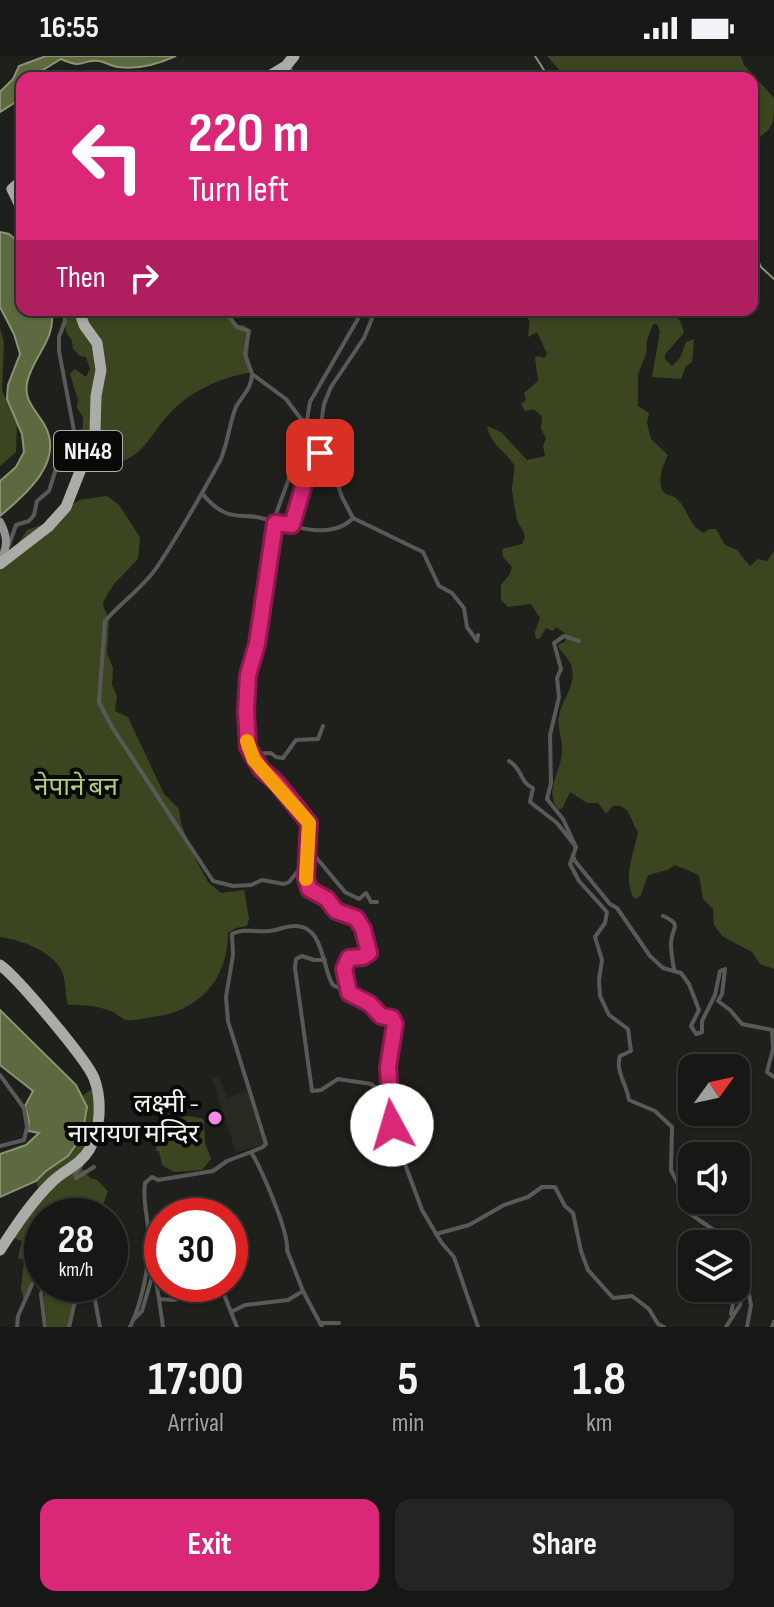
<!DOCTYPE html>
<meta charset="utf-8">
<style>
:root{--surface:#171815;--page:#242522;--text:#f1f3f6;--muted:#9ea0a0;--line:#363734;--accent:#db2777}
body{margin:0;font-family:"Sofia Sans Condensed","Noto Sans Devanagari",sans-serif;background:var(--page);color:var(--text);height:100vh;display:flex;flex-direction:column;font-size:30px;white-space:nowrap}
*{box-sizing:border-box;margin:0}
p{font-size:26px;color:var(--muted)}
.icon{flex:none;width:44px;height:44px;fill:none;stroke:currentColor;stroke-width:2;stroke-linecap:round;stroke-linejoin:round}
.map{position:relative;height:1271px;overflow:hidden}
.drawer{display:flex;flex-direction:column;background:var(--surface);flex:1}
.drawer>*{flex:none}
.guide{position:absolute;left:16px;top:16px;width:742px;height:244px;border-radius:16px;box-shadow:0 2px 6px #0004,0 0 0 2px var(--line);background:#db2777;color:#fff;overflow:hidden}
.needle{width:52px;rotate:57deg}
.controls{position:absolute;left:678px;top:998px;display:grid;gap:16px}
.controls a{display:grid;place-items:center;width:72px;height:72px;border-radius:16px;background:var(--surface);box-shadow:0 2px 6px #0004,0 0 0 2px var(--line);font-size:40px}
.speed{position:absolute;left:24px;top:1142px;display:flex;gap:16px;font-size:40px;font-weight:700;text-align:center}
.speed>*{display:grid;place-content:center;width:104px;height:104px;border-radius:50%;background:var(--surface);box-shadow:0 2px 6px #0004,0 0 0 2px var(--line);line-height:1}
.speed small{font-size:20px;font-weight:400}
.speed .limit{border:12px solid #d22;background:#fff;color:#111}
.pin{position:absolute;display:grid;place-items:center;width:68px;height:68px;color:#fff;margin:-34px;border-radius:16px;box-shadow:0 4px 12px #0006}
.me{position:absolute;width:88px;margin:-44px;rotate:354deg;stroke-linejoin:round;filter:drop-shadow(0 0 6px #0008)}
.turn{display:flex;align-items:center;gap:28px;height:168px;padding:0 40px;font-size:36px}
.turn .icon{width:104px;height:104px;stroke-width:2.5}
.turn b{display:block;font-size:56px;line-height:68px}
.then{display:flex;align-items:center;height:76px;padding:0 40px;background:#0003;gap:16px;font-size:30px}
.eta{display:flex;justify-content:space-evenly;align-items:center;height:136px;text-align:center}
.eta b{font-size:48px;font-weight:700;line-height:56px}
.action{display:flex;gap:16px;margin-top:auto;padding:16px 40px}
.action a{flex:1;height:92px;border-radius:16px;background:var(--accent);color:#fff;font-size:32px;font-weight:700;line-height:92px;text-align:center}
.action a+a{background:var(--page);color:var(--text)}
.status{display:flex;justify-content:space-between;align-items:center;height:56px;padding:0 40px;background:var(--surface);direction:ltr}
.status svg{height:22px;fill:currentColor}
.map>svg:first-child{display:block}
.built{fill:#272a21}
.green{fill:#3b4620}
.water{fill:#5d6a3f;stroke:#8a9374;stroke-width:2}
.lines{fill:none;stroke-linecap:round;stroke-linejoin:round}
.stream{stroke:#8a9374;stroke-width:2}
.street{stroke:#595a58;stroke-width:4}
.primary{stroke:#949591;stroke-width:8}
.highway{stroke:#abaca8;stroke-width:11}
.route-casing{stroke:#8e194d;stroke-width:20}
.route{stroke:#db2777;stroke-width:14}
.slow{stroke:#f59e0b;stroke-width:14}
.poi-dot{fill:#f888e9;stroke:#090908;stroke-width:3}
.labels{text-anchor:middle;stroke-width:8;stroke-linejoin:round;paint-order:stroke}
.shield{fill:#090908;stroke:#adaeab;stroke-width:2}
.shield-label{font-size:24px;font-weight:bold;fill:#f3f4f1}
.park-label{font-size:26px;fill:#b4c983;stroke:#090908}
.poi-label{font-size:26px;fill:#f3f4f1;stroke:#090908;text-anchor:end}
</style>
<div class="status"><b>16:55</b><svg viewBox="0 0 49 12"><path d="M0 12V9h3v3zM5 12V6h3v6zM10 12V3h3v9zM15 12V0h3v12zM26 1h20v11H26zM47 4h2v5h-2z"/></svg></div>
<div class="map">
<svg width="774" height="1271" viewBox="0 0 774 1271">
<rect width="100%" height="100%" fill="#1f201c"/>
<!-- built -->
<path class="built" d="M 219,1020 L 227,1042 L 247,1035 L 264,1088 L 236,1097 L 212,1022 Z"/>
<!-- green -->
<g class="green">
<path d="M 547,0 L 741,0 L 744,9 L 774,42 C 774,70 774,73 752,85 L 752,22 L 566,22 Z"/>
<path d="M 62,254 L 76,254 L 92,284 L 97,311 L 93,377 L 81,402 L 75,400 C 77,391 72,386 74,377 L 83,372 L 83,361 L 77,352 L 78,344 L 70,318 L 75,313 L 86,321 L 90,313 L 86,301 L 80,300 L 73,293 L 72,285 L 66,276 Z"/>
<path d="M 82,254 L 225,254 L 238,269 L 244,269 L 250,274 L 248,302 L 253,316 C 224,320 190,335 170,357 C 155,372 143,400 122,405 C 113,407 100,401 91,399 L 102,321 Z"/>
<path d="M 522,254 L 647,254 L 650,262 L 657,254 C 673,254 681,261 684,277 L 665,298 L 665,303 L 672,310 L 680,302 L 686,286 L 694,283 L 692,306 L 686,310 L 681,323 L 652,321 L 660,275 L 657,268 L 653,268 L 647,284 L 646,298 L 638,318 L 638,350 L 649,357 L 647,367 L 651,383 L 668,399 C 663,409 659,420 661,431 C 663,440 670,438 676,442 C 688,452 689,471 704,477 L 709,473 L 716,473 L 725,489 L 737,494 L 750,510 L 758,503 L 767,505 L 774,495 L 774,913 L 760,908 L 752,896 L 722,880 L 714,869 L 713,853 L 703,843 L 699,819 L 675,809 L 667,814 L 648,819 L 641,839 L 636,843 L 633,841 C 623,819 634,797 638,776 C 630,765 631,748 613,750 L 606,758 L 598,747 L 587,747 L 570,736 L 562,753 L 558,753 C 543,732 563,715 562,692 C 562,682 557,671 559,661 C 561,644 576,631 572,612 C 570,603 563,598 558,591 L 559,588 L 565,586 L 566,578 L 556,571 L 553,575 L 546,572 L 540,582 L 536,583 L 535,576 L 540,562 L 531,548 L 508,551 L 501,544 L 501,529 L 510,518 L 512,511 L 503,501 L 502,493 L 522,488 C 530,475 517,472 516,459 C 515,452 513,442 512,434 C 512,425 515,418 514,409 C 503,392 492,391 487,370 L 501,376 L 527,404 L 545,400 L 543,390 L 546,382 L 541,373 L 542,360 L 533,353 L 525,355 L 521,348 L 526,344 L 524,337 L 538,325 L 535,301 L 538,300 L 544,302 L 547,298 L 537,276 L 528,281 C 529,269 532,264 522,254 Z"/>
<path d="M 0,272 L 4,286 L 2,335 L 17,367 L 16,396 L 0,410 Z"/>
<path d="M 107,440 L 119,449 L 140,481 L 138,503 L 113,529 L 103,546 L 104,553 L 109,562 L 107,598 L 113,612 L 112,629 L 117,640 L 115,655 L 128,661 L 164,738 L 179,753 L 181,768 L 196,804 L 208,826 L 221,837 L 244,834 L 249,863 L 247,870 L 236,872 L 228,877 C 228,924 198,956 152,961 C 145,962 135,965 127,964 C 121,963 116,957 111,955 C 97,950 82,948 68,949 C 65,938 66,925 62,916 C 53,895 21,884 0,881 L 0,515 L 27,474 L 47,467 L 79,444 Z"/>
<path d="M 91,1034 L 97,1040 L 88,1092 L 39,1134 L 36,1125 L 46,1115 L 68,1100 L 82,1045 L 82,1040 Z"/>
<path d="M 187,1060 L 202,1062 L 204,1065 L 205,1087 L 211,1103 L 202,1114 L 174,1116 L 162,1109 L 159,1095 L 156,1095 L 158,1068 Z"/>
<path d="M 80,1110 L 90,1122 L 97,1124 L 108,1135 L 99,1160 L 42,1160 L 42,1205 L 39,1205 L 24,1244 L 21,1233 L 24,1204 L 18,1202 L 22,1185 L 11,1181 L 46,1138 Z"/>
<path d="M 46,1228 L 76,1228 L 68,1271 L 47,1271 L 44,1242 Z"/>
</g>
<!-- water -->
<g class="water">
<path d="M 46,0 L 176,0 C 158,8 138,14 118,11 C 111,10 105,6 99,5 C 80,3 85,14 61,3 L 38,17 L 35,22 L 22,22 L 22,42 L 0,56 L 0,36 L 13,23 L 19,10 Z"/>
<path d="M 0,176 L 9,178 L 22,189 L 22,254 L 52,254 C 55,285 36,296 28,323 C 22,343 35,353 44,368 C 66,405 25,439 0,460 L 0,425 L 16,411 L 24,396 L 22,378 L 7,343 L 8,329 L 20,298 L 14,278 L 0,251 Z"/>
<path d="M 0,954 L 76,1029 L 87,1051 L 82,1080 L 68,1100 L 46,1115 L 36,1125 L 0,1141 L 0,1098 L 26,1089 L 39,1077 L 28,1075 L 29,1065 L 25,1050 L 33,1035 L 0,1009 Z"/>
</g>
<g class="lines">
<!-- stream -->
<g class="stream">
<path d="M 535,0 L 549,22"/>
<path d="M 752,192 L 761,211 L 774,223"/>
</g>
<!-- street -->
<g class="street">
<path d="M 288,22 L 291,14 L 288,11"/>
<path d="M 224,254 L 237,271 L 249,275 L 245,298 L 252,318 L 286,343 L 301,363 L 307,367 L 320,368"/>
<path d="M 252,318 C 252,332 242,340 236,351 C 229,368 228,388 220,405 C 200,441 180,477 157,511 C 143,532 121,546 105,565 L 99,646 L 112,671 L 213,825 L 233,830 L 251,829 L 262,824 L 284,828 L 289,826 L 299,814 L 300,827 L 307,831"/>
<path d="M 202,437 C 208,445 217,453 226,457 C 236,461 247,459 257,461 C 285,467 329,487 353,462 L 423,496 L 439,530 L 452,537 L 464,552 L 467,571 L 477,585 L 478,579"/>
<path d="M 353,462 L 342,441 L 335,421 L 319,403 L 319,381 L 324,348 L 331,331 L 364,282 L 373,260"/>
<path d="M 292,469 L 311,404 L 320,397"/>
<path d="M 9,489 L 16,469 L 29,465 L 34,459 L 37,445 L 49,435 L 59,403 L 74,375 L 59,295 L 59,281 L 65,265 L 64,254"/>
<path d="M 251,698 L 271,697 L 276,701 L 283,702 L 296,684 L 318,683 L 323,670"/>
<path d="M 509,705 C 523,713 519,726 533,732 L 530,746 L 557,767 L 576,791 L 563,763 L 547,743 L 551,727 L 550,679 L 559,641 L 557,622 L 561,613 L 554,587 L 564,580 L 579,585"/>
<path d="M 576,791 L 573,800 L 575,805 L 610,848 L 617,852 L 650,900 L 663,912 L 681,917 L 689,928 L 699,954 L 691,970 L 696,978 L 702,976 L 702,965 L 715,939 L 720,915 L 725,913 L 722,938 L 718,945 L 730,954 L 742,968 L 772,974 L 773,993 L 767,1016 L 774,1021"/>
<path d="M 310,794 L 345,836 L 359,843 L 366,837 L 371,846 L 377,846"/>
<path d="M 573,800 L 570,808 L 579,825 L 607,856 L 605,867 L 595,881 L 602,904 L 599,924 L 600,940 L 609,959 L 628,973 L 631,995 L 620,1000 C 615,1015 627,1029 629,1044 L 655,1055 L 672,1071 L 671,1114 L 682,1136 L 689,1157 L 734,1188"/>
<path d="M 663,860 C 684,869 671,872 671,887 C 671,895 672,903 674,913"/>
<path d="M 325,904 L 314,904 L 302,900 L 296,903 L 295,912 L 312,1035 L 321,1034 L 338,1023 L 371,1028 L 378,1033 L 388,1034"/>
<path d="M 349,937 L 344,913 L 346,905 L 369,897 L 363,873 L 356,862 L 336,855 L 327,843 L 309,833 L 306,822 L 309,767 L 277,727 L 261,713 L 248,691 L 246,655 L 248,619 L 257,588 L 276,458 L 304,381 L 310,346 L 363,254"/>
<path d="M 0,1019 L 24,1052 L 27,1071 L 24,1084 L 0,1090"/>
<path d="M 251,1096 L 263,1091 L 266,1088 L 228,965 L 226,941 L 233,899 L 232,878 C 243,872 256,876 269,875 C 278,874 286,870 294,870 C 324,868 322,913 333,929 L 370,948 L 381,960 L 394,964 L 388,1011 L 392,1073 L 422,1154 L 441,1186 L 454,1201 L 478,1271"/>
<path d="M 82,1108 L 75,1119 L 76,1122 L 94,1111"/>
<path d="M 436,1178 L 469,1169 L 504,1149 L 528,1141 L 542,1131 L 555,1131 L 565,1150 L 573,1157 L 581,1195 L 588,1214 L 613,1242 L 632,1240 L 649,1253 L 658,1268 L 664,1271"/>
<path d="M 736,1193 L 740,1204 L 736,1223"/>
<path d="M 44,1228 L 41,1238 L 45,1271"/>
<path d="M 92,1228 L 100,1271"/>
<path d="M 231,1256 L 237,1271"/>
<path d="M 731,1258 L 736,1232"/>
<path d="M 134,1263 L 142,1255 L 154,1214 L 159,1243"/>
<path d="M 321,1267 L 339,1267"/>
<path d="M 17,1271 L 18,1260 L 42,1206"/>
<path d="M 69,1271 L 79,1228"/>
<path d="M 130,1271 C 142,1246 149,1212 149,1184 C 149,1164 142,1146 145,1127 L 152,1121 L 158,1124 L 213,1115 L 227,1105 L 251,1096 C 261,1112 289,1176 287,1194 L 303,1235 L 322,1271"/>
<path d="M 163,1271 L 159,1243 L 173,1244 L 223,1236 L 231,1256 L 245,1249 L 288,1244 L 303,1235"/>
<path d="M 726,1271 L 740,1249 L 742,1236 L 747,1229 L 751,1249 L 747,1271"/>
<path d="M 772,1271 L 774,1266"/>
</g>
<!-- primary -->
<path class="primary" d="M 0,466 C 8,481 8,490 0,506"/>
<!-- highway -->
<g class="highway">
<path d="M 266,22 L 286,10 L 294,0"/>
<path d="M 22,124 L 12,133 L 22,154"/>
<path d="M 0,508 L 48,471 L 66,451 L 95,377 L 96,340 L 101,314 L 97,287 L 84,269 L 79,254"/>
<path d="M 0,909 C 18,922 86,1003 94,1022 C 102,1043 101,1075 89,1094 C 80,1109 64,1114 52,1126 C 32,1145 15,1171 0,1194"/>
</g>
</g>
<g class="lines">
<!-- route casing -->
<g class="route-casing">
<path id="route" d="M 320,397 L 311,404 L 292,469 L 275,467 L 257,588 L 248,619 L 246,655 L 248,691 L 261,713 L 277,727 L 309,767 L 306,822 L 309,833 L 327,843 L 336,855 L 356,862 L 363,873 L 369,897 L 363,901 L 349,902 L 344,913 L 349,937 L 370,948 L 381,960 L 392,962 L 395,968 L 388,1011 L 392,1069"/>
</g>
<!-- route -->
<use href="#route" class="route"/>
<!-- slow -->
<path class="slow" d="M 247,685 L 254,704 L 309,767 L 306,823"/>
</g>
<!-- markers -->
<circle class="poi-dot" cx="215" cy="1062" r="8"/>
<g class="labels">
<!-- shield labels -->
<rect class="shield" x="54" y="375" width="68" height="40" rx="6"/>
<g class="shield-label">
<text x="88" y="403">NH48</text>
</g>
<!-- park labels -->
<g class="park-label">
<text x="76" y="739">नेपाने बन</text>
</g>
<!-- poi labels -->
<g class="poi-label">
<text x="199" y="1056">लक्ष्मी -<tspan x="199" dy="30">नारायण मन्दिर</tspan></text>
</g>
</g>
</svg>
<div class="controls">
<a><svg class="needle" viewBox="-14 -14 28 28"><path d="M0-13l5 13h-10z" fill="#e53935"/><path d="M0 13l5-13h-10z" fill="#9ea0a0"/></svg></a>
<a><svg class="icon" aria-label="sound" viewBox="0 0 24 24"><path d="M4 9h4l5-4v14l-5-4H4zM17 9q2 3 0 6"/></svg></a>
<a><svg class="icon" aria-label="layers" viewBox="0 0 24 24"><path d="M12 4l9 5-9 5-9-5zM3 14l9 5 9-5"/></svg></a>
</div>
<div class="speed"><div>28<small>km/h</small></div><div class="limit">30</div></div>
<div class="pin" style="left:320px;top:397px;background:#d93025"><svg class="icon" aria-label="arrive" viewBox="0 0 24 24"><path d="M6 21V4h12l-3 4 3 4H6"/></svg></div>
<svg class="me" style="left:392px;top:1069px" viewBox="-20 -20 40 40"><circle r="19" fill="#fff"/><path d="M0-13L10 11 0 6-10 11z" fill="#db2777"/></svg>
<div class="guide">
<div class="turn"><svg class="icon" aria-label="left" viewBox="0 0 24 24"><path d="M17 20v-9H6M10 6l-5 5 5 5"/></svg><div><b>220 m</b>Turn left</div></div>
<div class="then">Then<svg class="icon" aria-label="right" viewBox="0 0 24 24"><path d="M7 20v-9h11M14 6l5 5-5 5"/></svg></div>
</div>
</div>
<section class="drawer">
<div class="eta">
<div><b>17:00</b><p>Arrival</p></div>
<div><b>5</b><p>min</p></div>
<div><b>1.8</b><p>km</p></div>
</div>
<div class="action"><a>Exit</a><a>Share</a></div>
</section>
